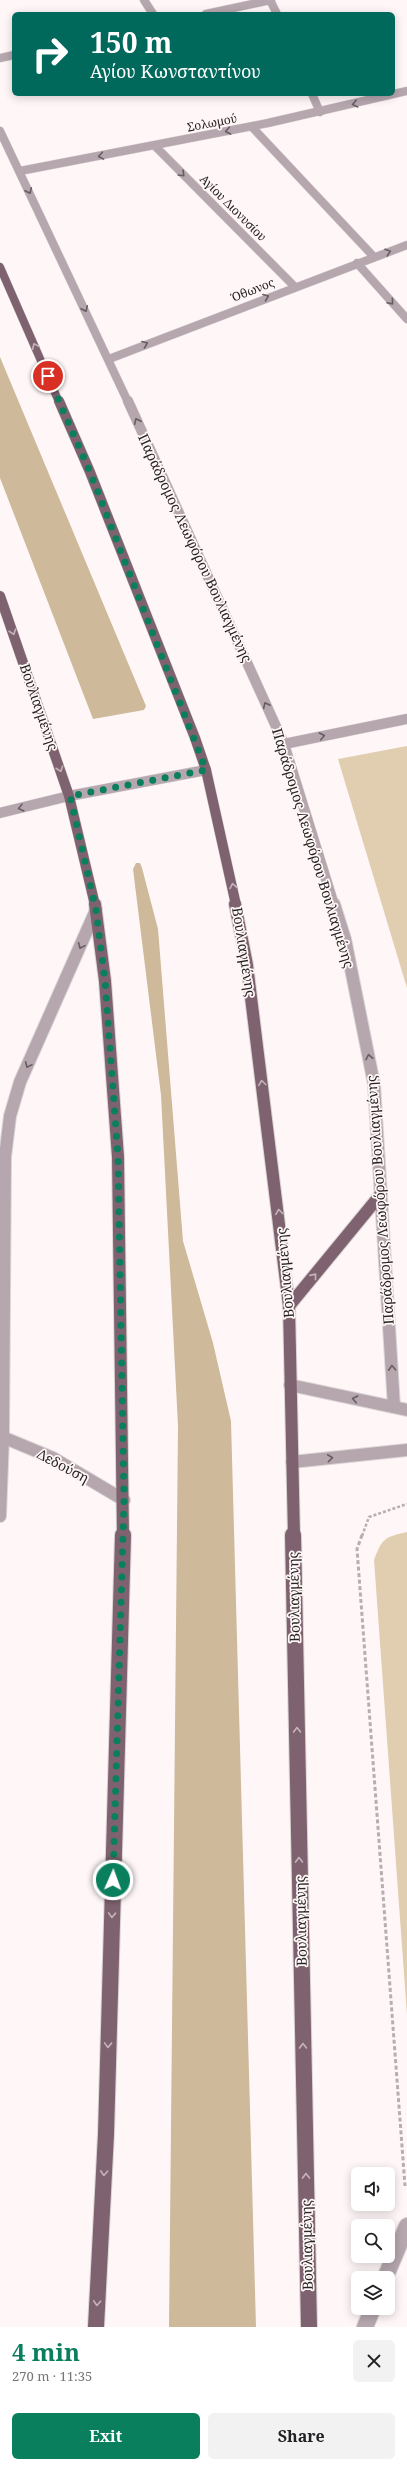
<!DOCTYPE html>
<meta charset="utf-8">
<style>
:root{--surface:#fff;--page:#f2f2f2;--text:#202124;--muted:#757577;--accent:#0a7f5d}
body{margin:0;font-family:"Noto Serif",serif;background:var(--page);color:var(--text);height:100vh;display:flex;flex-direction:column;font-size:15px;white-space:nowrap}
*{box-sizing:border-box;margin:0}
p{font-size:13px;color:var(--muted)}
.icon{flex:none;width:22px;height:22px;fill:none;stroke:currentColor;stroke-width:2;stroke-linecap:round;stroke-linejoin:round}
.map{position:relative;height:2327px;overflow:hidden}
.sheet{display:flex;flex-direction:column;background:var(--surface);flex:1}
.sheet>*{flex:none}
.guide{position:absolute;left:12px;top:12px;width:383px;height:84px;border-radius:6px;box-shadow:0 2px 10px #0003;background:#00695c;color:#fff;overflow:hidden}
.fabs{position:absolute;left:351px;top:2167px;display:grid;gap:8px}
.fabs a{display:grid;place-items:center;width:44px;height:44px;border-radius:6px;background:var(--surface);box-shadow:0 2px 10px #0003;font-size:20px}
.pin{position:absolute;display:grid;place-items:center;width:34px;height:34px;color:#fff;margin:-17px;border:2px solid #fff;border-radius:50%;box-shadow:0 1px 4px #0007}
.me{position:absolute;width:44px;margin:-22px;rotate:2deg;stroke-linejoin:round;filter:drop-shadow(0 0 3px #0008)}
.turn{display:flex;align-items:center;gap:14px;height:84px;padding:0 12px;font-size:18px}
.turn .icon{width:52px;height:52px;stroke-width:2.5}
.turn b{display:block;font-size:28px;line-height:34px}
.round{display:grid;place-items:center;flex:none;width:42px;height:42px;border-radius:6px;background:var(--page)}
.headline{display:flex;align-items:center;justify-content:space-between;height:68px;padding:0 12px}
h1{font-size:24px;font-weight:700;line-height:30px;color:var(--accent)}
.primary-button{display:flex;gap:8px;margin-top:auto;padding:8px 12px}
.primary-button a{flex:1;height:46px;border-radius:6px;background:var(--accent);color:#fff;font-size:16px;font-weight:700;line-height:46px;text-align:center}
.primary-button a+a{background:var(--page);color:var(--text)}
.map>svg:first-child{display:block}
.green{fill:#e1cdb0}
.forest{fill:#ceb99a}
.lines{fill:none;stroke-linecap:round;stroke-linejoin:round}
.minor-far3-casing{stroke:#dcd5d5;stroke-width:9}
.minor-far2-casing{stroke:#dcd5d5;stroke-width:11}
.minor-far1-casing{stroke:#dcd5d5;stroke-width:14}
.minor-casing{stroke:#dcd5d5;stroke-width:18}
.major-far3-casing{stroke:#dcd5d5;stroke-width:9}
.major-far2-casing{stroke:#dcd5d5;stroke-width:11}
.major-far1-casing{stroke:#dcd5d5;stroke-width:14}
.major-casing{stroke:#dcd5d5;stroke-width:18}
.path-far1{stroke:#b6afaf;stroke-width:2.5;stroke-dasharray:3 2;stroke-linecap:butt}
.path{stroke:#b6afaf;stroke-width:3;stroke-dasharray:4 2.5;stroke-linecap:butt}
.minor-far3{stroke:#b6a6ae;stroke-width:8}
.minor-far2{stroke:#b6a6ae;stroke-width:10}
.minor-far1{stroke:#b6a6ae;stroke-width:12}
.minor{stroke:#b6a6ae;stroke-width:16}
.major-far3{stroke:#7e626f;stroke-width:8}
.major-far2{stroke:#7e626f;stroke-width:10}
.major-far1{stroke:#7e626f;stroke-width:12}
.major{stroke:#7e626f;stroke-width:16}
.oneway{stroke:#675e62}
.oneway2{stroke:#c5b4ba}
.route{stroke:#0a7f5d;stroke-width:7;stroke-dasharray:0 12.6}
.labels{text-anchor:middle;stroke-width:3.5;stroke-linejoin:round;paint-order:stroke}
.far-street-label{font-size:12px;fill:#272424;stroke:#fff7f7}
.street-label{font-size:14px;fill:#272424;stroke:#fff7f7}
</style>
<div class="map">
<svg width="407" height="2327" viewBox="0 0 407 2327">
<rect width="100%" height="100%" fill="#fff7f7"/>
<!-- green -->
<g class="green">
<path d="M 407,746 L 407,988 L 338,759 Z"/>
<path d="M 407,1532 L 407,2015 L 374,1560 C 382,1538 385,1537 407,1532 Z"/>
</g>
<!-- forest -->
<g class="forest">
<path d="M 0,357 L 146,706 L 144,710 L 93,719 L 0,478 Z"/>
<path d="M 136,863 L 140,863 L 142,868 L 158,929 L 183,1241 L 213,1343 L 231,1421 L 256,2327 L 169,2327 L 178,1426 L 161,1095 L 133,869 Z"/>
</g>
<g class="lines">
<!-- minor-far3 casing -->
<g class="minor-far3-casing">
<g id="minor-far3">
<path d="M 144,0 L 153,14"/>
<path d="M 270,0 L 277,14"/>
<path d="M 206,14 L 271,0"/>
<path d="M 0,58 L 14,55"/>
<path d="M 312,94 L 320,112"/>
<path d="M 252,127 L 374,257"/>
<path d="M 0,131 L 128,402"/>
<path d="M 155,146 L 294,286"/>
<path d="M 20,171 L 268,123 L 407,91"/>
<path d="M 357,263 L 407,319"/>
<path d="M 109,359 L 407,245"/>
</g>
</g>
<!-- minor-far2 casing -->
<g class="minor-far2-casing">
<g id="minor-far2">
<path d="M 128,401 L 284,744 L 334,905"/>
<path d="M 284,744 L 407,719"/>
<path d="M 0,813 L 69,796 L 206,770"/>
</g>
</g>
<!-- minor-far1 casing -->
<g class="minor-far1-casing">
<g id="minor-far1">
<path d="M 334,904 L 345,939 L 374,1084 L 394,1407"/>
<path d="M 290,1385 L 407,1410"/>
<path d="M 0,1436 L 53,1458 L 124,1500"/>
<path d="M 292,1462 L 407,1450"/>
<path d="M 0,1516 L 3,1437 L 5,1157 L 10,1116 L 20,1082 L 96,910"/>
</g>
</g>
<!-- minor casing -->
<g class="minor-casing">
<g id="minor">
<path d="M 385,2278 L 407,2226"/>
<path d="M 365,2327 L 373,2308"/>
</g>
</g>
<!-- major-far3 casing -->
<g class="major-far3-casing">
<path id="major-far3" d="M 0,267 L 59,402"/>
</g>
<!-- major-far2 casing -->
<g class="major-far2-casing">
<g id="major-far2">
<path d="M 59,401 L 90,472 L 195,738 L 206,770 L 236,905"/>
<path d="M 0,596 L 69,796 L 95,905"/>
</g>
</g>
<!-- major-far1 casing -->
<g class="major-far1-casing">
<g id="major-far1">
<path d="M 95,904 L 105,981 L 118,1157 L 123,1536"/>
<path d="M 235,904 L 247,965 L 289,1306 L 294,1536"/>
<path d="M 289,1306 L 381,1194"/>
</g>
</g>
<!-- major casing -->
<g class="major-casing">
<g id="major">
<path d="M 293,1535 L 309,2327"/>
<path d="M 96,2327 L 106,2134 L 123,1535"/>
</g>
</g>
<!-- path-far1 -->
<path class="path-far1" d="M 362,1536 L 369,1517 L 407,1504"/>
<!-- path -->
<path class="path" d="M 362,1535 L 357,1549 L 405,2186"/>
<!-- minor-far3 -->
<use href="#minor-far3" class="minor-far3"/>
<!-- minor-far2 -->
<use href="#minor-far2" class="minor-far2"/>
<!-- minor-far1 -->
<use href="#minor-far1" class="minor-far1"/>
<!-- minor -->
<use href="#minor" class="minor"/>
<!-- major-far3 -->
<use href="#major-far3" class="major-far3"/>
<!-- major-far2 -->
<use href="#major-far2" class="major-far2"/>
<!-- major-far1 -->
<use href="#major-far1" class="major-far1"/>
<!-- major -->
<use href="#major" class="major"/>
</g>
<!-- one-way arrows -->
<defs><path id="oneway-chevron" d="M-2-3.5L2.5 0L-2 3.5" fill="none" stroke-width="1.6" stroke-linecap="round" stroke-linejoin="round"/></defs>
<g class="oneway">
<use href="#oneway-chevron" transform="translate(355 104) rotate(167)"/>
<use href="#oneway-chevron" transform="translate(228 131) rotate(169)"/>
<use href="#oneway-chevron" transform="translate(101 156) rotate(170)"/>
<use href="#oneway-chevron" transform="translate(182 174) rotate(45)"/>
<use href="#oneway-chevron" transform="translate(29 191) rotate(65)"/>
<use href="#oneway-chevron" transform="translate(388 252) rotate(-19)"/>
<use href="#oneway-chevron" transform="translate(266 297) rotate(-21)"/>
<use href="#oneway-chevron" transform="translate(391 302) rotate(49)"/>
<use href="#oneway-chevron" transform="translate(85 309) rotate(65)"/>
<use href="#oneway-chevron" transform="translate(145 344) rotate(-21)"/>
<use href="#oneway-chevron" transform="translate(137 421) rotate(-115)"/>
<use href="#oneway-chevron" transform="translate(266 705) rotate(-115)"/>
<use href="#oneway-chevron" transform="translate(322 736) rotate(-11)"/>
<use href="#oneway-chevron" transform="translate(21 808) rotate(166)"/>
<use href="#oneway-chevron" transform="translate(81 946) rotate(114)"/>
<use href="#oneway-chevron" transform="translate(369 1057) rotate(-101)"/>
<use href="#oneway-chevron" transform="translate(28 1065) rotate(114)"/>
<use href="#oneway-chevron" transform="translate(392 1368) rotate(-93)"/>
<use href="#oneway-chevron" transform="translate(355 1399) rotate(-168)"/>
<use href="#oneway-chevron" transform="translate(330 1458) rotate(-6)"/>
</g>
<g class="oneway2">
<use href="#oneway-chevron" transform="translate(35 346) rotate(-114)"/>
<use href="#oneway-chevron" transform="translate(13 632) rotate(71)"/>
<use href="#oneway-chevron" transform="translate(60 769) rotate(71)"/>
<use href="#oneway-chevron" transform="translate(233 886) rotate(-101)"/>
<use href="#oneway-chevron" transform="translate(262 1083) rotate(-97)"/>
<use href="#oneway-chevron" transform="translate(279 1212) rotate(-97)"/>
<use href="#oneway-chevron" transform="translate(314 1276) rotate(-51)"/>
<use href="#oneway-chevron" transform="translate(297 1730) rotate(-91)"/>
<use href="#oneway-chevron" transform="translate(299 1860) rotate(-91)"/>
<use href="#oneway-chevron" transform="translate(112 1915) rotate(92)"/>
<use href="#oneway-chevron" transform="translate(108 2045) rotate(92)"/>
<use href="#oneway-chevron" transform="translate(303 2046) rotate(-91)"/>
<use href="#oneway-chevron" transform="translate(104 2173) rotate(93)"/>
<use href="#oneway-chevron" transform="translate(306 2176) rotate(-91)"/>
<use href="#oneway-chevron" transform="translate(97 2303) rotate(93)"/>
</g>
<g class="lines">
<!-- route -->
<path class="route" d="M 48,376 L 90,472 L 206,770 L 70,796 L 96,910 L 105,981 L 118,1157 L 124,1500 L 113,1880"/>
</g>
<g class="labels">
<!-- far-street labels -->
<g class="far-street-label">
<text transform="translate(212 123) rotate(-11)" y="4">Σολωμού</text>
<text transform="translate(233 208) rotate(45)" y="4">Αγίου Διονυσίου</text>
<text transform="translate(253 290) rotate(-21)" y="4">Όθωνος</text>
</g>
<!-- street labels -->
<g class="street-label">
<text transform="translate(195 548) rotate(65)" y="5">Παράδρομος Λεωφόρου Βουλιαγμένης</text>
<text transform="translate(39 707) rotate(71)" y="5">Βουλιαγμένης</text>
<text transform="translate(313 848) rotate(73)" y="5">Παράδρομος Λεωφόρου Βουλιαγμένης</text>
<text transform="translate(244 952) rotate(81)" y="5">Βουλιαγμένης</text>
<text transform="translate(380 1200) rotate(-94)" y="5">Παράδρομος Λεωφόρου Βουλιαγμένης</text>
<text transform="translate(285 1273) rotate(-95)" y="5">Βουλιαγμένης</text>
<text transform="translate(63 1466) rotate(28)" y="5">Δεδούση</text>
<text transform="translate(294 1597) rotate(-91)" y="5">Βουλιαγμένης</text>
<text transform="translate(301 1921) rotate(-91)" y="5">Βουλιαγμένης</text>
<text transform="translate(307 2245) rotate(-91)" y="5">Βουλιαγμένης</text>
</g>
</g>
</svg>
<div class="fabs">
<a><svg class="icon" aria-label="sound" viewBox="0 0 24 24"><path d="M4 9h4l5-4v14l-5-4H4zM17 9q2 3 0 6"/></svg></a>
<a><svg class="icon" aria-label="search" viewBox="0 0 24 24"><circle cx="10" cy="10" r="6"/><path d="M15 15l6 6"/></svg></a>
<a><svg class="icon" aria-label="layers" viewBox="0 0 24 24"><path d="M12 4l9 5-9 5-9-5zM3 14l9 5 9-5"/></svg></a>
</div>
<div class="pin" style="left:48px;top:376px;background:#d93025"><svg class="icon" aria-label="arrive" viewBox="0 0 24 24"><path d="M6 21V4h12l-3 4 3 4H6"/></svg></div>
<svg class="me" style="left:113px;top:1880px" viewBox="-20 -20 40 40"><circle r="17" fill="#0a7f5d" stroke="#fff" stroke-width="3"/><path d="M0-11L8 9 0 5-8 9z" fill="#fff"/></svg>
<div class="guide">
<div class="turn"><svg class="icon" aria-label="right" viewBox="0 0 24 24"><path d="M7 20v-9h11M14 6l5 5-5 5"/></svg><div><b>150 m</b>Αγίου Κωνσταντίνου</div></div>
</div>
</div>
<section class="sheet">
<div class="headline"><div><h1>4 min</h1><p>270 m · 11:35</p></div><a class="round"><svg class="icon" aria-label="close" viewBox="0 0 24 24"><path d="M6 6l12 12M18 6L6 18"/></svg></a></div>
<div class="primary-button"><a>Exit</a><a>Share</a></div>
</section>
